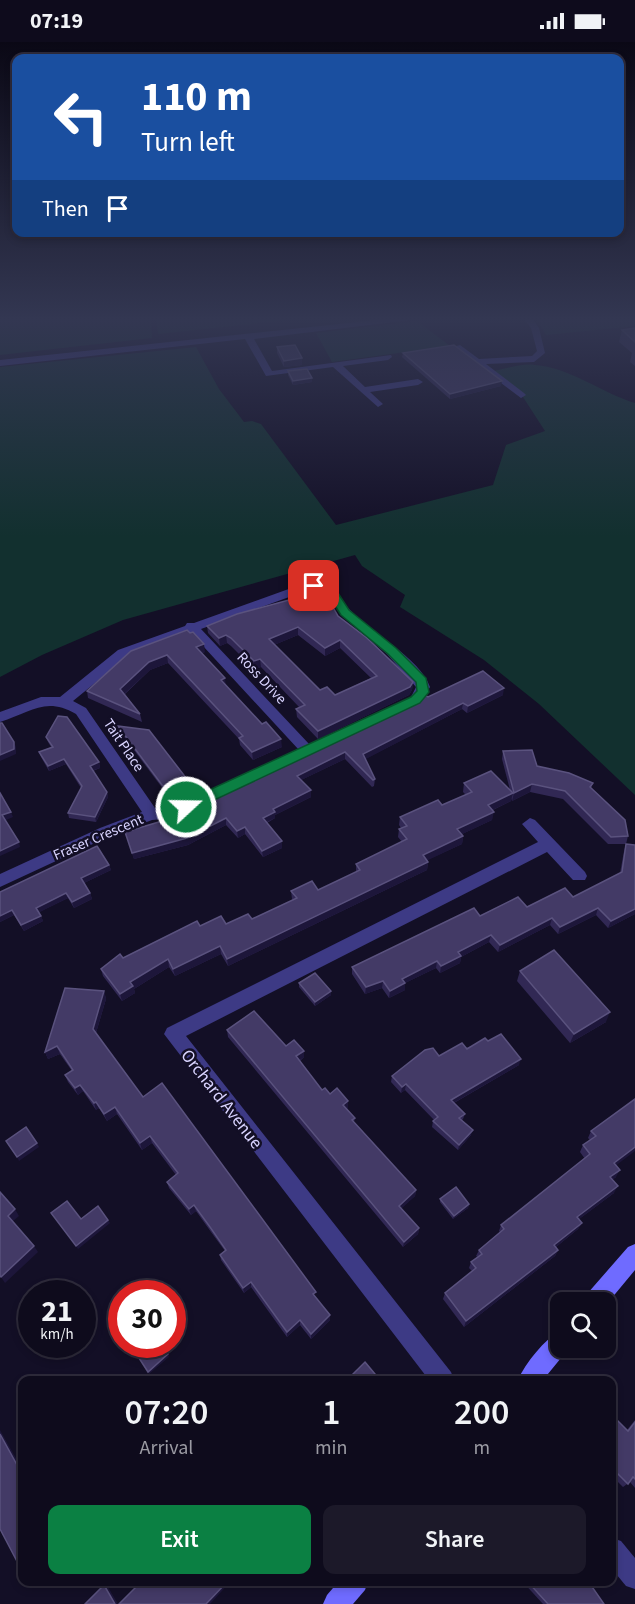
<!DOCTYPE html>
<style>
:root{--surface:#0e0b1c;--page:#1c1929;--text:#f1f3f6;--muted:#9b9ba3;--line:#2e2b3b;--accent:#0b8043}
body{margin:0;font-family:"Source Sans 3",sans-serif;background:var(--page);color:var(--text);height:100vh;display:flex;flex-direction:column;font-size:22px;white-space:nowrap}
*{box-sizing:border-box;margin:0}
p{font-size:20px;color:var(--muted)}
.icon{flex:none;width:33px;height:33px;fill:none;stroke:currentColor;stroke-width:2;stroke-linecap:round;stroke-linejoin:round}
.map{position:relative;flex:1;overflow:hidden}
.details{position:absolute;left:18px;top:1334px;width:598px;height:210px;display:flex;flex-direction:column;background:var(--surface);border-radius:12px;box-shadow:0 3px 9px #0003,0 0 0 2px var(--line)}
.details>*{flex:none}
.banner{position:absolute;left:12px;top:12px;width:612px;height:183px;border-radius:12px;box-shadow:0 3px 9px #0003,0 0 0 2px var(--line);background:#1a4fa0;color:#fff;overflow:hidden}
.buttons{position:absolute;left:550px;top:1250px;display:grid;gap:12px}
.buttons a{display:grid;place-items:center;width:66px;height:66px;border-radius:12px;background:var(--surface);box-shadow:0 3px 9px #0003,0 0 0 2px var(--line);font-size:30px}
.speed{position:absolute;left:18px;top:1238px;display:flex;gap:12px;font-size:30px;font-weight:700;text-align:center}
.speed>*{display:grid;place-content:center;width:78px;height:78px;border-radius:50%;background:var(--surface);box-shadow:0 3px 9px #0003,0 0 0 2px var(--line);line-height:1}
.speed small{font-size:15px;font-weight:400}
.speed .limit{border:9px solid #d22;background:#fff;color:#111}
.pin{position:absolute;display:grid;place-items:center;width:51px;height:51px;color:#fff;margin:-26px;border-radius:12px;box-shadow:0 3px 9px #0006}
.me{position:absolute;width:66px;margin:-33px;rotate:69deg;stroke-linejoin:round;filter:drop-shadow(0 0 4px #0008)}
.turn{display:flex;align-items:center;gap:21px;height:126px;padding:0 30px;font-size:27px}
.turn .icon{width:78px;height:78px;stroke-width:2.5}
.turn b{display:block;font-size:42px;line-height:51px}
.then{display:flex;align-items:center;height:57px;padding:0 30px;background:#0003;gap:12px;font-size:22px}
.eta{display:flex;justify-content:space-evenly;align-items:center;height:102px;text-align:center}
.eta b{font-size:36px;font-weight:600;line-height:42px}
.cta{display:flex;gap:12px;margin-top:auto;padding:12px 30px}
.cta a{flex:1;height:69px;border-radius:12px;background:var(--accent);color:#fff;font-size:24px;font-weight:600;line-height:69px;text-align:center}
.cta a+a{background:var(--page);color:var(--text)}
.status{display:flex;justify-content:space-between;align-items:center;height:42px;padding:0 30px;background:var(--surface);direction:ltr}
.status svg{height:16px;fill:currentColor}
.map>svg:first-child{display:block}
.green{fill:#12302f}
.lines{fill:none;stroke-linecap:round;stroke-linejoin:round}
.street{fill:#3d3a85;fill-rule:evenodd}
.secondary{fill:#6f6bff;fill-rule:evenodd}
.wall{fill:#312854;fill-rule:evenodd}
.shaded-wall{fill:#1d163a}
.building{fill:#433a66;stroke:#5a527e;stroke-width:1.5;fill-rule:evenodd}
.route{fill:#0b8043;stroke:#07532c;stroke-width:1.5}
.labels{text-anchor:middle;stroke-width:5;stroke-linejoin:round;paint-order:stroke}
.street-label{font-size:15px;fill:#d9d4ff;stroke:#130f26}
.near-street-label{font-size:18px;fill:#d9d4ff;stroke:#130f26}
</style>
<div class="status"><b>07:19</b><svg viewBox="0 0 49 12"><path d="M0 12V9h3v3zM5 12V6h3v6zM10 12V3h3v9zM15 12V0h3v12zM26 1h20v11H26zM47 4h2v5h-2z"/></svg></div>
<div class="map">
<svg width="635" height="1562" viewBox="0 0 635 1562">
<rect width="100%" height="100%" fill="#130f26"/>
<!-- green -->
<g class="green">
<path d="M 0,276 L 151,276 L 152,296 L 0,313 Z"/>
<path d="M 156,276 L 306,276 L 158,292 Z"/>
<path d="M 536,276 L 635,276 L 635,284 L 546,293 Z"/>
<path d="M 417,279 L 450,304 L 332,320 L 316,291 Z"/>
<path d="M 196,305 L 219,347 L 244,380 L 252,379 L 261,382 L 336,483 L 493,443 L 506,403 L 545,389 L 523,355 L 493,329 C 506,327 522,321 535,323 C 572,326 601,351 635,361 L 635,753 L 539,662 L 484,618 L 400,565 L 405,553 L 362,524 L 355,513 L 123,578 L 42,613 L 0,635 L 0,325 Z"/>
</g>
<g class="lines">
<!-- street -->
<g class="street">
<path d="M 395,276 L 427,276 L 254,297 L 272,329 L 391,313 L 392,315 L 388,318 L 343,324 L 365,345 L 418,337 L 423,340 L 418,343 L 370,350 L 383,362 L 378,365 L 333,325 L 266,334 L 245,297 L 0,324 L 0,318 Z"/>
<path d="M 523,276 L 532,276 L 539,286 L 545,311 L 534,320 L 486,322 L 524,351 L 526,353 L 521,356 L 453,305 L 460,303 L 479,317 L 532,314 L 537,309 L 531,286 Z"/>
<path d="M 314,541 L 332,544 C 338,552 343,560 349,567 C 370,590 420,616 430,645 L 421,661 L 225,756 L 175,776 L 152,778 L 110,794 L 0,845 L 0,832 L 100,786 L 142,770 L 76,672 C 45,654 30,671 0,680 L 0,670 L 41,655 L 60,655 L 118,608 L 185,584 L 187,581 L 194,581 L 297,544 ZM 314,549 L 324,550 L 341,573 L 387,612 L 416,645 L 411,655 L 310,703 L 201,587 L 303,550 ZM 191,591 L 299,708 C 262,726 194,766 155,766 L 86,666 L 73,659 L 128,614 Z"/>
<path d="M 530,776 L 535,778 L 585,830 L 587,834 L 585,838 L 573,838 L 547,810 L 186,994 L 451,1330 L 454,1338 L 429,1338 L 164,992 L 167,986 L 538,800 L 522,782 Z"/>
<path d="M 612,1496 L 621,1499 L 635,1516 L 635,1547 L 626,1544 L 612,1527 Z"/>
</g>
<!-- secondary -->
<g class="secondary">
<path d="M 635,1202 L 635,1228 L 606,1263 L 606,1260 L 584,1260 L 587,1252 L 628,1205 Z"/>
<path d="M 561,1289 L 561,1305 L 570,1305 L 543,1338 L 518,1338 C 525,1322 545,1296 561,1289 Z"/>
<path d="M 339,1539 L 368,1539 L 365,1548 L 353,1562 L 323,1562 L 327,1553 Z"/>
</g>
</g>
<!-- wall -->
<g class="wall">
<path d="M 635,286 L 635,324 L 630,320 L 632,311 L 619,300 L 622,288 Z"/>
<path d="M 277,305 L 302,316 L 302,323 L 284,325 L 277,311 Z"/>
<path d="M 403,311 L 501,344 L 450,357 L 402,315 Z"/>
<path d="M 288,329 L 312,340 L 293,343 L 288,333 Z"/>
<path d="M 297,549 L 338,574 L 413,640 L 412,648 L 409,653 L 318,697 L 297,675 L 296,667 L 299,665 L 261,625 L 254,627 L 231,604 L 227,601 L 220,604 L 208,591 L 207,584 L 297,556 ZM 298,593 L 325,614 L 340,606 L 371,636 L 335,653 L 320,648 L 274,603 Z"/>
<path d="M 131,609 L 205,610 L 202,611 L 226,644 L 282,705 L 253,718 L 240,703 L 239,697 L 168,621 L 150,628 L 125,652 L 140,672 L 142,680 L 88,656 L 87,649 Z"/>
<path d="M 503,653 L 467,671 L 462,667 L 365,717 L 375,737 L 374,744 L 372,745 L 345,717 L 301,738 L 311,755 L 275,773 L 275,776 L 267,781 L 282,806 L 263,815 L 245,792 L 238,796 L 226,783 L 188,803 L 134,817 L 125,790 L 170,780 L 428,655 Z"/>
<path d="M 118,684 L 190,746 L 169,755 L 119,688 Z"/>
<path d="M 46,695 L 99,720 L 100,726 L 93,729 L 107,750 L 108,755 L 96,780 L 69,776 L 68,771 L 81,746 L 66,722 L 49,729 L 41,715 L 39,710 L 51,705 L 48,700 Z"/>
<path d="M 503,709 L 537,724 L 593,741 L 591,746 L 628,794 L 626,802 L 608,802 L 563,757 L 530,750 L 512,759 L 512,756 L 511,759 L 493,768 L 492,778 L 462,792 L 463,794 L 462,802 L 427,818 L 428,820 L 427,828 L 228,924 L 221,912 L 175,934 L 169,925 L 134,947 L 135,951 L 122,959 L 103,934 L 101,927 L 123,916 L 200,884 L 226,882 L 252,877 L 293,858 L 292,857 L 291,849 L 318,848 L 356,830 L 356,822 L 402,800 L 398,795 L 399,787 L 401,786 L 399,783 L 400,775 L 442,763 L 466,753 L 463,750 L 464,741 L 510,748 L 502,717 Z"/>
<path d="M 626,802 L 635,872 L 608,886 L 596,873 L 558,892 L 550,883 L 498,910 L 489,900 L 461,915 L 460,921 L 440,931 L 436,926 L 405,941 L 405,948 L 389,956 L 382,946 L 365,952 L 352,932 L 352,925 L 480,874 L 527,865 L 573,855 L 620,831 L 624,809 Z"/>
<path d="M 109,823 L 111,828 L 84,841 L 90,851 L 92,857 L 74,866 L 68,856 L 39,870 L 43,879 L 24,889 L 14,873 L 0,880 L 0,850 Z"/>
<path d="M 520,929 L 606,980 L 570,1001 L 517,939 Z"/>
<path d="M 299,941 L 331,949 L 331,953 L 315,964 L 299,945 Z"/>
<path d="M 104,949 L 106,957 L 96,991 L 143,1055 L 330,1273 L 330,1278 L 311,1297 L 300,1283 L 287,1295 L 251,1245 L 244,1251 L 221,1218 L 220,1213 L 225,1209 L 211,1190 L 196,1169 L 191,1173 L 169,1146 L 167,1140 L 176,1133 L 152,1101 L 142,1108 L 117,1072 L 107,1079 L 99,1066 L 96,1068 L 83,1049 L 78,1053 L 68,1040 L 65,1033 L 72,1029 L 60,1012 L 48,1017 L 45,1010 Z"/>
<path d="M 227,988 L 304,1009 L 304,1015 L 300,1019 L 322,1048 L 348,1059 L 348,1066 L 346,1067 L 355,1076 L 354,1080 L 416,1148 L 415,1154 L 401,1166 L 419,1186 L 418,1192 L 403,1205 L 228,995 Z"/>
<path d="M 488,999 L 519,1023 L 454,1061 L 465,1072 L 463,1077 L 462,1078 L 471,1093 L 458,1108 L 432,1085 L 433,1079 L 434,1078 L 405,1048 L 401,1051 L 391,1040 L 392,1034 L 439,1014 Z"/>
<path d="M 635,1057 L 616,1124 L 616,1135 L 612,1138 L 614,1151 L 579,1177 L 582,1181 L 578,1187 L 556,1205 L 558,1208 L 555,1214 L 464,1285 L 443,1257 L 445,1251 L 472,1229 L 469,1226 L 471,1220 L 478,1215 L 476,1214 L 479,1208 L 500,1190 L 499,1189 L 501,1183 L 585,1117 L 580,1110 L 583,1103 L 590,1098 L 588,1096 L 591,1089 Z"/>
<path d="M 440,1157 L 469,1162 L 468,1166 L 453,1177 L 440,1160 Z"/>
<path d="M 612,1373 L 627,1388 L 635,1378 L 635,1446 L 630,1440 L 623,1445 L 612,1434 Z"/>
<path d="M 522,1539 L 588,1539 L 604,1562 L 543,1562 Z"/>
</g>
<!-- shaded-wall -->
<g class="shaded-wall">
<path d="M 302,316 L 302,323 L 284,325 L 284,319 Z"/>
<path d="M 312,336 L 312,340 L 293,343 L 293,339 Z"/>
<path d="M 502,339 L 501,344 L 450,357 L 450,352 Z"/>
<path d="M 298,585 L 298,593 L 269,605 L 269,597 Z"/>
<path d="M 226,593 L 227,601 L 220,604 L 219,596 Z"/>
<path d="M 340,598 L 340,606 L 325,614 L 325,606 Z"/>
<path d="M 204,602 L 205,610 L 197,613 L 196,605 Z"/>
<path d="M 167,613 L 168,621 L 150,628 L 122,654 L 120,647 L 149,620 Z"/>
<path d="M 260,617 L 261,625 L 254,627 L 254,619 Z"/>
<path d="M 225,636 L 226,644 L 221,638 Z"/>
<path d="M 413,640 L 412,648 L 409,653 L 318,697 L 318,689 Z"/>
<path d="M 504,646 L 503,653 L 467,671 L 468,664 Z"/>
<path d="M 463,661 L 462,667 L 362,719 L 363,712 Z"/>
<path d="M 281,697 L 282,705 L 253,718 L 252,710 Z"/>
<path d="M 14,700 L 16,705 L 16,712 L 0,719 L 0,713 Z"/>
<path d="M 345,710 L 345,717 L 297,740 L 297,734 Z"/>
<path d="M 64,717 L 66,722 L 49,729 L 48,724 Z"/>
<path d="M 99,720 L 100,726 L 91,729 L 90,724 Z"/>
<path d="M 190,741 L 190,746 L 169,755 L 168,751 Z"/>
<path d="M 532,742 L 530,750 L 512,759 L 514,751 Z"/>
<path d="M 311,748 L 311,755 L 275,773 L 275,776 L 263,782 L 263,776 L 273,767 Z"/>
<path d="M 107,750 L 108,755 L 96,780 L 95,775 Z"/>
<path d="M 513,751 L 511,759 L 486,771 L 488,763 Z"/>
<path d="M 11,770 L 13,775 L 4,779 L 2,773 Z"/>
<path d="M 494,770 L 492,778 L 456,795 L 457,787 Z"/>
<path d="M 226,776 L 226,783 L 188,803 L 134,817 L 132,811 Z"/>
<path d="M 245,785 L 245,792 L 238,796 L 237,789 Z"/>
<path d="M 463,794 L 462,802 L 422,821 L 423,813 Z"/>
<path d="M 282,799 L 282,806 L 263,815 L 262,809 Z"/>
<path d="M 19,800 L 20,805 L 0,814 L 0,809 Z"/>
<path d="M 428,820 L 427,828 L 228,924 L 227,917 Z"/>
<path d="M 109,823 L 111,828 L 82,842 L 81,836 Z"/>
<path d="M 66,851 L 68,856 L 38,871 L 36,866 Z"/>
<path d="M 90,851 L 92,857 L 74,866 L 72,860 Z"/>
<path d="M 598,866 L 596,873 L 558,892 L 560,885 Z"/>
<path d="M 635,867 L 635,872 L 608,886 L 611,879 Z"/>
<path d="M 12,868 L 14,873 L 0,880 L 0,874 Z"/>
<path d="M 41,874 L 43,879 L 24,889 L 21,883 Z"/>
<path d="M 552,876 L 550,883 L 498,910 L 500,903 Z"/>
<path d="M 491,893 L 489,900 L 461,915 L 460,921 L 440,931 L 441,924 L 458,910 Z"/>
<path d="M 220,904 L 221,912 L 175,934 L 173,927 Z"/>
<path d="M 168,917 L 169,925 L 134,947 L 135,951 L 122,959 L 120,952 L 130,940 Z"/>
<path d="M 437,919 L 436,926 L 405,941 L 405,948 L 389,956 L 390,949 L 402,937 Z"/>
<path d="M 383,939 L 382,946 L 365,952 L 366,945 Z"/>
<path d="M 104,949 L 106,957 L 95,994 L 93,987 Z"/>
<path d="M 331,949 L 331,953 L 315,964 L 315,960 Z"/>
<path d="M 610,970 L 606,980 L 570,1001 L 574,992 Z"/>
<path d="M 57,1004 L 60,1012 L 48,1017 L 45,1010 Z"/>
<path d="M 304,1009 L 304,1015 L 296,1021 L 296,1014 Z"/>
<path d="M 521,1017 L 519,1023 L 450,1063 L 451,1058 Z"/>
<path d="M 406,1042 L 405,1048 L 401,1051 L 402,1045 Z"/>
<path d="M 80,1043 L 83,1049 L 78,1053 L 75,1046 Z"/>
<path d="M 348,1059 L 348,1066 L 343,1070 L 343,1063 Z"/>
<path d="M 96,1060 L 99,1066 L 96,1068 L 94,1061 Z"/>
<path d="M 115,1065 L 117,1072 L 107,1079 L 104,1072 Z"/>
<path d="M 473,1088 L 471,1093 L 458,1108 L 459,1103 Z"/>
<path d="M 150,1094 L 152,1101 L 142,1108 L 140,1101 Z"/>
<path d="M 37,1101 L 39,1105 L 19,1119 L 17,1115 Z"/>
<path d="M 635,1105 L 635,1109 L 610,1128 L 614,1121 Z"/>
<path d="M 620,1128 L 616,1135 L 607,1142 L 610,1135 Z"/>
<path d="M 618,1144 L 614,1151 L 574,1181 L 577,1175 Z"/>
<path d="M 416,1148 L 415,1154 L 398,1170 L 399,1164 Z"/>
<path d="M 469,1162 L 468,1166 L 453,1177 L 454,1174 Z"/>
<path d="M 194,1163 L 196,1169 L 191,1173 L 189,1167 Z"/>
<path d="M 15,1167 L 19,1174 L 12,1180 L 8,1174 Z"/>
<path d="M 108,1178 L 110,1181 L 78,1207 L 76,1204 Z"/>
<path d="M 582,1181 L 578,1187 L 551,1209 L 554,1203 Z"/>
<path d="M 419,1186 L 418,1192 L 403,1205 L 404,1200 Z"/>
<path d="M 34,1204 L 38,1210 L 5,1241 L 1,1235 Z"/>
<path d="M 558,1208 L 555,1214 L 464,1285 L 466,1279 Z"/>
<path d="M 251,1240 L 251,1245 L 244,1251 L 243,1246 Z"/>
<path d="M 330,1273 L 330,1278 L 311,1297 L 311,1292 Z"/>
<path d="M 300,1278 L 300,1283 L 287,1295 L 287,1290 Z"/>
<path d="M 168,1312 L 169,1315 L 149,1332 L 148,1330 Z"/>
<path d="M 0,1388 L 22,1427 L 22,1432 L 0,1392 Z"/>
<path d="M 41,1539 L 48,1539 L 42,1544 L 37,1543 Z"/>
<path d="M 228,1539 L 231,1539 L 210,1562 L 206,1562 Z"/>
<path d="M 104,1543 L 108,1545 L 118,1562 L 115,1562 Z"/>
</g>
<!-- building -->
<g class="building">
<path d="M 635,286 L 635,300 L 622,288 Z"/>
<path d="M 295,303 L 302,316 L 284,319 L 277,305 Z"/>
<path d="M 454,303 L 502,339 L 450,352 L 403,311 Z"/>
<path d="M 307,327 L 312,336 L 293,339 L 288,329 Z"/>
<path d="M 321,544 L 338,574 L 367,596 L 413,640 L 410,645 L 318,689 L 296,667 L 305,663 L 260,617 L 254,619 L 231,596 L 226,593 L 219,596 L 207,584 L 237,572 L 300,555 L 297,549 ZM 298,585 L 325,606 L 340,598 L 377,634 L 335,653 L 327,645 L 320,648 L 269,597 Z"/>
<path d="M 187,588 L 190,591 L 193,590 L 204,602 L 196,605 L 225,636 L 221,638 L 262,682 L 266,680 L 281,697 L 252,710 L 239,696 L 243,694 L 167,613 L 149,620 L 120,647 L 140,672 L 87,649 L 131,609 Z"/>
<path d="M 483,629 L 504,646 L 468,664 L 463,661 L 363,712 L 375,737 L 373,738 L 345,710 L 297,734 L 311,748 L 273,767 L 275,770 L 263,776 L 282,799 L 262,809 L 245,785 L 237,789 L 226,776 L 187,796 L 132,811 L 125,790 L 169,777 L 170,780 L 425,653 L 428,655 Z"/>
<path d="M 58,674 L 67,675 L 99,720 L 90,724 L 107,750 L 95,775 L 68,771 L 82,744 L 64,717 L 48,724 L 39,710 L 53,705 L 46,695 Z"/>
<path d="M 0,681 L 2,681 L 14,700 L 14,707 L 0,713 Z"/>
<path d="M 118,684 L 149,688 L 190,741 L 168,751 Z"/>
<path d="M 532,708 L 537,724 L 569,731 L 593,741 L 590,745 L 625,778 L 628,794 L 611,795 L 565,749 L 532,742 L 514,751 L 503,709 Z"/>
<path d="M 491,729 L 513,751 L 488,763 L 494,770 L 457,787 L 463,794 L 423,813 L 428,820 L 227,917 L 220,904 L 173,927 L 168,917 L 130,940 L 133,944 L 120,952 L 101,927 L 120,912 L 123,916 L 197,879 L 200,884 L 221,874 L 226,882 L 248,872 L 252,877 L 297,856 L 291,849 L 312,839 L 318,848 L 360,828 L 356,822 L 407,797 L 399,787 L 407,784 L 400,775 L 438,758 L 442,763 L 472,750 L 464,741 Z"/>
<path d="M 0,751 L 11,770 L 2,773 L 19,800 L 0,809 Z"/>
<path d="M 626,802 L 635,803 L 635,867 L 611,879 L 598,866 L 560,885 L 552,876 L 500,903 L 491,893 L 458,910 L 461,914 L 441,924 L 437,919 L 402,937 L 405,941 L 390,949 L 383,939 L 366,945 L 352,925 L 474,866 L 480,874 L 518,855 L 527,865 L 565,846 L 573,855 L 622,830 Z"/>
<path d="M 97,804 L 109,823 L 81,836 L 90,851 L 72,860 L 66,851 L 36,866 L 41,874 L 21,883 L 12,868 L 0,874 L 0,850 Z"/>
<path d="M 554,908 L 610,970 L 574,992 L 520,929 Z"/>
<path d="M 315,931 L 331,949 L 315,960 L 299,941 Z"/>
<path d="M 65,946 L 104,949 L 93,987 L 143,1055 L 162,1041 L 316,1250 L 313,1252 L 330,1273 L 311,1292 L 300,1278 L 287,1290 L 251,1240 L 243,1246 L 220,1213 L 226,1208 L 210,1185 L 194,1163 L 189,1167 L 167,1140 L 178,1131 L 150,1094 L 140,1101 L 115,1065 L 104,1072 L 96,1060 L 94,1061 L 80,1043 L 75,1046 L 65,1033 L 73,1028 L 57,1004 L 45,1010 Z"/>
<path d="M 254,969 L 286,1004 L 294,998 L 304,1009 L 296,1014 L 322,1048 L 325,1046 L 330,1052 L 337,1046 L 348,1059 L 343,1063 L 355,1076 L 352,1078 L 416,1148 L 399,1164 L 419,1186 L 404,1200 L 227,988 Z"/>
<path d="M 501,992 L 521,1017 L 451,1058 L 465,1072 L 459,1076 L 473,1088 L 459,1103 L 433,1079 L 438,1075 L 406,1042 L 402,1045 L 392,1034 L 425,1008 L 433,1006 L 439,1014 L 462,1001 L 467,1007 L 485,996 L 488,999 Z"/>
<path d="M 635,1057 L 635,1105 L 614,1121 L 620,1128 L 610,1135 L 618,1144 L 577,1175 L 582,1181 L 554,1203 L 558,1208 L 466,1279 L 445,1251 L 476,1226 L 471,1220 L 482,1212 L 479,1208 L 504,1187 L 501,1183 L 590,1112 L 583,1103 L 596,1094 L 591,1089 Z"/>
<path d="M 26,1085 L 37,1101 L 17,1115 L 6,1099 Z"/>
<path d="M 456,1145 L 469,1162 L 454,1174 L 440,1157 Z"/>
<path d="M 0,1150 L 15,1167 L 8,1174 L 34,1204 L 1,1235 L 0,1234 Z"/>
<path d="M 67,1159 L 81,1177 L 98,1164 L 108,1178 L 76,1204 L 51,1171 Z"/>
<path d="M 130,1302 L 159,1302 L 168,1312 L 148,1330 Z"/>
<path d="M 365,1320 L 380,1338 L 347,1338 Z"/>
<path d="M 189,1333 L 192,1338 L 182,1338 Z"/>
<path d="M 612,1373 L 628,1389 L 635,1380 L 635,1437 L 633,1435 L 628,1442 L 612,1426 Z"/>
<path d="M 0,1392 L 22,1432 L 22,1523 L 20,1525 L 0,1487 Z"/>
<path d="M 35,1539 L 41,1539 L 37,1543 Z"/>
<path d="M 142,1539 L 162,1539 L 163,1541 L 165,1539 L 228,1539 L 206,1562 L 119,1562 Z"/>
<path d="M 527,1539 L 588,1539 L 604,1562 L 548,1562 Z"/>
<path d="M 104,1543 L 115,1562 L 85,1562 Z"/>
</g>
<!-- sky -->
<linearGradient id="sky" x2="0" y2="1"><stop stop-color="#0a0815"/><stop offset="0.56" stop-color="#333752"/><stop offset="1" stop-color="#333752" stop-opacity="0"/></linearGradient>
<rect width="635" height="495" fill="url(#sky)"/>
<!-- route -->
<path class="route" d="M 314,541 L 336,548 L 349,568 L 396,606 L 426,636 L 429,650 L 420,661 L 191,769 L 181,769 L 181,761 L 411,655 L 417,649 L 416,640 L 388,612 L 341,573 L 328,553 L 310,547 L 309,544 Z"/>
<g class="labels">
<!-- street labels -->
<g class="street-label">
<text transform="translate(262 636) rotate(47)" y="5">Ross Drive</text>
<text transform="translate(124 703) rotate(56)" y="5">Tait Place</text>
<text transform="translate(98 795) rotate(-23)" y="5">Fraser Crescent</text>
</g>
<!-- near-street labels -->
<g class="near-street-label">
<text transform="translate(222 1057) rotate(52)" y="6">Orchard Avenue</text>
</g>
</g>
</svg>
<div class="buttons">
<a><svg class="icon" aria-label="search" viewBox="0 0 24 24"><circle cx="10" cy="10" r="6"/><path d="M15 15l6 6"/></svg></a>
</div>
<div class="speed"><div>21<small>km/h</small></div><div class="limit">30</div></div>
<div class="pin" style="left:314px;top:544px;background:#d93025"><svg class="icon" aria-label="arrive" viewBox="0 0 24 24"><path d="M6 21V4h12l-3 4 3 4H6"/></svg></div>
<svg class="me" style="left:186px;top:765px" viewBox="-20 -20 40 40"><circle r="17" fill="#0b8043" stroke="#fff" stroke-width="3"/><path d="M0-11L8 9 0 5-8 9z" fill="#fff"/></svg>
<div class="banner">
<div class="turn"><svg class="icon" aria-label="left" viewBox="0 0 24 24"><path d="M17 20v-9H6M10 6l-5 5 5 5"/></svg><div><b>110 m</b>Turn left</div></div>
<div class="then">Then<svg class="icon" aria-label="arrive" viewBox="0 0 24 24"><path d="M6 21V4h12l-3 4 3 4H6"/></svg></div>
</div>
<section class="details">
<div class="eta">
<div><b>07:20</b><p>Arrival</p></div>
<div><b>1</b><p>min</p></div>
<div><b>200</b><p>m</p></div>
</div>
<div class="cta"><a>Exit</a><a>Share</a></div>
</section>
</div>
